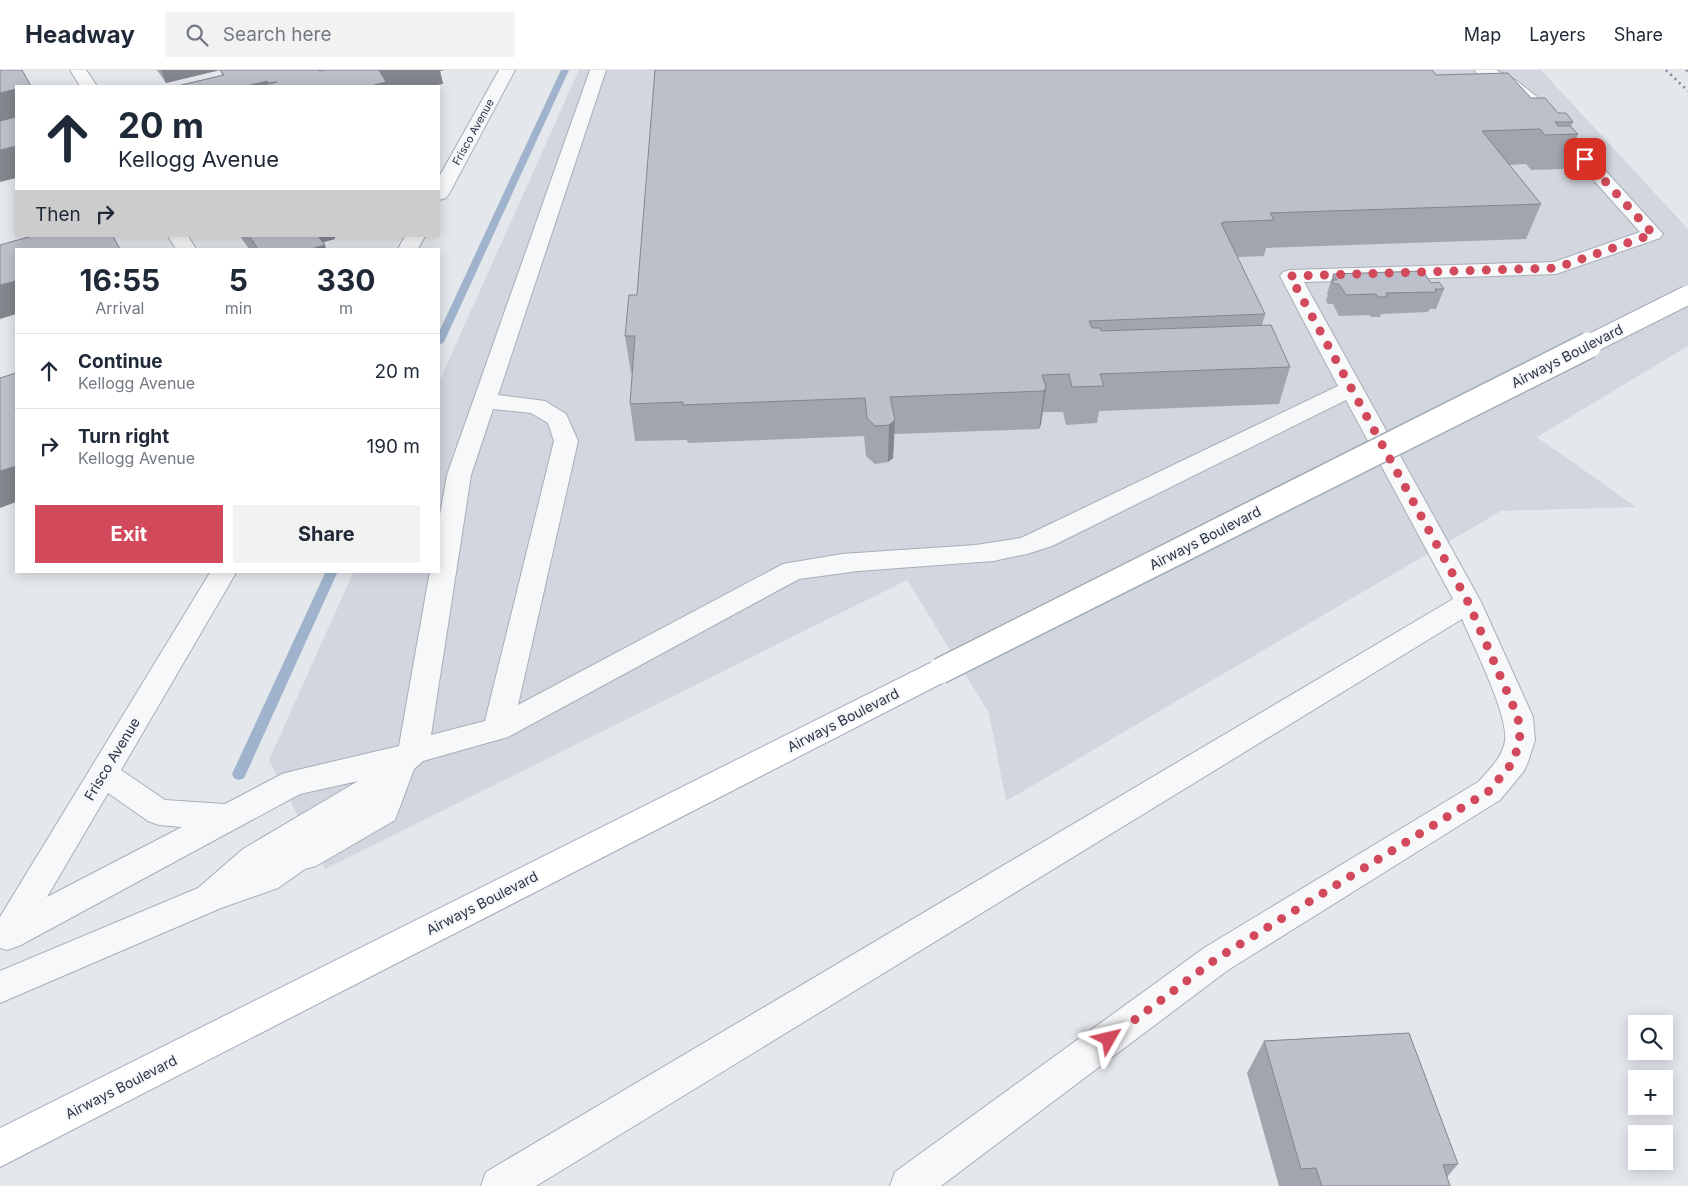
<!DOCTYPE html>
<meta charset="utf-8">
<style>
:root{--surface:#fff;--page:#f2f2f3;--text:#1f2937;--muted:#747a83;--line:#e0e1e3;--accent:#d1495b}
body{margin:0;font-family:Inter,sans-serif;background:var(--page);color:var(--text);height:100vh;display:flex;flex-direction:column;font-size:19px;white-space:nowrap}
*{box-sizing:border-box;margin:0}
p{font-size:16px;color:var(--muted)}
.icon{flex:none;width:28px;height:28px;fill:none;stroke:currentColor;stroke-width:2;stroke-linecap:round;stroke-linejoin:round}
.map{position:relative;flex:1;overflow:hidden}
.sheet{position:absolute;left:15px;top:178px;width:425px;height:325px;display:flex;flex-direction:column;background:var(--surface);border-radius:0px;box-shadow:0 2px 12px #0003}
.sheet>*{flex:none}
.top-card{position:absolute;left:15px;top:15px;width:425px;height:152px;border-radius:0px;box-shadow:0 2px 12px #0003;background:#fff;color:var(--text);overflow:hidden}
.fabs{position:absolute;left:1628px;top:945px;display:grid;gap:10px}
.fabs a{display:grid;place-items:center;width:45px;height:45px;border-radius:0px;background:var(--surface);box-shadow:0 2px 12px #0003;font-size:25px}
.pin{position:absolute;display:grid;place-items:center;width:42px;height:42px;color:#fff;margin:-21px;border-radius:10px;box-shadow:0 2px 8px #0006}
.me{position:absolute;width:55px;margin:-28px;rotate:53deg;stroke-linejoin:round;filter:drop-shadow(0 0 4px #0008)}
.turn{display:flex;align-items:center;gap:18px;height:105px;padding:0 20px;font-size:22px}
.turn .icon{width:65px;height:65px;stroke-width:2.5}
.turn b{display:block;font-size:35px;line-height:42px}
.then{display:flex;align-items:center;height:48px;padding:0 20px;background:#0003;gap:10px;font-size:19px}
.eta{display:flex;justify-content:space-evenly;align-items:center;height:85px;text-align:center}
.eta b{font-size:30px;font-weight:700;line-height:35px}
.action{display:flex;gap:10px;margin-top:auto;padding:10px 20px}
.action a{flex:1;height:58px;border-radius:0px;background:var(--accent);color:#fff;font-size:20px;font-weight:700;line-height:58px;text-align:center}
.action a+a{background:var(--page);color:var(--text)}
ul{padding:0;list-style:none}
li{display:flex;align-items:center;gap:15px;height:75px;padding:0 20px;border-top:1px solid var(--line)}
li div{flex:1}
li b{display:block;font-size:19px}
li em{font-style:normal}
header{display:flex;align-items:center;gap:30px;box-sizing:border-box;height:70px;padding:0 25px;background:var(--surface);border-bottom:1px solid var(--line)}
header strong{font-size:24px}
nav{display:flex;gap:28px;margin-inline-start:auto;font-size:18px}
.search{width:350px;height:45px;background:var(--page);display:flex;align-items:center;gap:12px;box-sizing:border-box;padding:0 18px;border-radius:0px;color:var(--muted);font-size:19px}
.map>svg:first-child{display:block}
.built{fill:#d2d6de}
.lines{fill:none;stroke-linecap:round;stroke-linejoin:round}
.stream{fill:#9fb4cc;fill-rule:evenodd}
.minor-casing{stroke:#a9aeb7;stroke-width:2}
.major-casing{stroke:#a3abb8;stroke-width:2}
.minor{fill:#f7f8fa;fill-rule:evenodd}
.major{fill:#fff;fill-rule:evenodd}
.rail{stroke:#7d8696;stroke-width:2.5;stroke-dasharray:2 4;stroke-linecap:butt}
.major-bridge-far1-casing{stroke:#a3abb8;stroke-width:21;stroke-linecap:butt}
.major-bridge-casing{stroke:#a3abb8;stroke-width:28;stroke-linecap:butt}
.major-bridge-far1{stroke:#fff;stroke-width:19}
.major-bridge{stroke:#fff;stroke-width:25}
.wall{fill:#a1a5ae}
.shaded-wall{fill:#83868d}
.building{fill:#bbc0ca;stroke:#83868d}
.route{stroke:#d1495b;stroke-width:9;stroke-dasharray:0 16.2}
.labels{text-anchor:middle;stroke-width:4;stroke-linejoin:round;paint-order:stroke}
.far-street-label{font-size:11px;fill:#2b3445;stroke:#f4f6f9}
.street-label{font-size:14px;fill:#2b3445;stroke:#f4f6f9}
</style>
<header>
<strong>Headway</strong>
<div class="search"><svg class="icon" aria-label="search" viewBox="0 0 24 24"><circle cx="10" cy="10" r="6"/><path d="M15 15l6 6"/></svg>Search here</div>
<nav><a>Map</a><a>Layers</a><a>Share</a></nav>
</header>
<div class="map">
<svg width="1688" height="1116" viewBox="0 0 1688 1116">
<rect width="100%" height="100%" fill="#e4e7ec"/>
<!-- built -->
<path class="built" d="M 579,0 L 1541,0 L 1688,159 L 1688,276 L 1537,367 L 1636,437 L 1501,441 L 1006,731 L 989,643 L 907,510 L 325,799 L 269,690 L 354,501 L 439,501 L 439,312 Z"/>
<g class="lines">
<!-- stream -->
<g class="stream">
<path d="M 561,0 L 569,0 L 444,272 L 439,275 L 439,262 Z"/>
<path d="M 326,501 L 338,501 L 246,704 L 244,708 L 239,710 L 234,708 L 232,704 Z"/>
</g>
<!-- minor casing -->
<g class="minor-casing">
<g id="minor">
<path d="M 70,0 L 86,0 L 97,16 L 80,16 Z"/>
<path d="M 499,0 L 515,0 L 449,124 L 446,128 L 439,130 L 439,107 Z"/>
<path d="M 590,0 L 606,0 L 498,325 L 545,331 L 566,344 L 578,371 L 518,635 L 783,494 L 842,484 L 976,475 L 1021,468 L 1338,316 L 1280,206 L 1283,202 L 1290,200 L 1554,192 L 1640,162 L 1529,38 L 1505,19 L 1477,4 L 1475,0 L 1496,0 L 1517,11 L 1541,30 L 1663,164 L 1660,168 L 1556,204 L 1304,212 L 1481,532 L 1533,647 L 1535,670 L 1528,692 L 1524,701 L 1500,730 L 1228,900 L 941,1116 L 890,1116 L 895,1102 L 1204,878 L 1478,712 C 1489,700 1502,688 1505,671 C 1509,646 1473,575 1462,549 L 536,1116 L 481,1116 L 486,1102 L 1453,529 L 1346,330 L 1052,476 L 1027,484 L 993,491 L 858,501 L 799,509 L 508,667 L 423,691 L 414,699 L 395,750 L 316,796 L 305,799 L 278,818 L 221,838 L 0,933 L 0,901 L 198,818 L 243,779 L 358,711 L 300,724 L 19,876 L 7,880 L 0,878 L 0,847 L 211,501 L 237,501 L 121,700 L 165,730 L 225,734 L 282,704 L 293,701 L 399,676 L 430,501 L 439,501 L 439,450 L 447,405 ZM 493,339 L 531,343 L 548,353 L 554,371 L 485,651 L 431,665 L 471,405 ZM 108,723 L 148,751 L 159,755 L 182,757 L 47,827 Z"/>
<path d="M 168,166 L 188,166 L 196,179 L 176,179 Z"/>
<path d="M 405,166 L 425,166 L 418,179 L 398,179 Z"/>
</g>
</g>
<!-- major casing -->
<g class="major-casing">
<path id="major" d="M 940,590 L 950,593 L 954,601 L 950,609 L 0,1097 L 0,1058 L 930,593 Z"/>
</g>
<!-- minor -->
<use href="#minor" class="minor"/>
<!-- major -->
<use href="#major" class="major"/>
<!-- rail -->
<g class="rail">
<path d="M 1666,0 L 1688,21"/>
<path d="M 1686,0 L 1688,1"/>
</g>
<!-- major-bridge-far1 casing -->
<g class="major-bridge-far1-casing">
<path id="major-bridge-far1" d="M 1586,276 L 1688,225"/>
</g>
<!-- major-bridge casing -->
<g class="major-bridge-casing">
<path id="major-bridge" d="M 940,601 L 1589,275"/>
</g>
<!-- major-bridge-far1 -->
<use href="#major-bridge-far1" class="major-bridge-far1"/>
<!-- major-bridge -->
<use href="#major-bridge" class="major-bridge"/>
</g>
<!-- wall -->
<g class="wall">
<path d="M 157,0 L 444,0 L 440,1 L 443,14 L 177,16 L 222,5 L 220,0 L 166,13 Z"/>
<path d="M 1436,5 L 1531,28 L 1573,52 L 1571,56 L 1578,64 L 1563,99 L 1531,100 L 1526,94 L 1509,95 L 1541,134 L 1526,169 L 1266,178 L 1264,186 L 1237,187 L 1265,244 L 1262,255 L 1290,297 L 1279,334 L 1099,341 L 1097,353 L 1066,355 L 1063,342 L 1043,342 L 1041,354 L 1039,359 L 894,364 L 893,388 L 888,392 L 875,394 L 866,386 L 864,366 L 688,373 L 687,370 L 635,371 L 630,334 L 632,303 L 631,303 L 625,266 L 637,225 Z"/>
<path d="M 240,166 L 335,166 L 335,169 L 323,172 L 326,179 L 249,179 Z"/>
<path d="M 1333,204 L 1431,213 L 1444,219 L 1436,239 L 1430,239 L 1428,242 L 1381,244 L 1380,247 L 1371,247 L 1369,245 L 1339,246 L 1333,234 L 1328,234 L 1326,231 L 1328,225 L 1327,224 Z"/>
<path d="M 1264,971 L 1458,1094 L 1447,1107 L 1450,1116 L 1279,1116 L 1247,1003 Z"/>
</g>
<!-- shaded-wall -->
<g class="shaded-wall">
<path d="M 161,0 L 220,0 L 166,13 Z"/>
<path d="M 379,0 L 444,0 L 440,1 L 443,14 L 432,16 L 370,16 Z"/>
<path d="M 267,11 L 269,16 L 247,16 Z"/>
<path d="M 16,19 L 16,49 L 0,53 L 0,23 Z"/>
<path d="M 16,76 L 16,108 L 0,112 L 0,80 Z"/>
<path d="M 310,166 L 335,166 L 335,169 L 313,175 Z"/>
<path d="M 325,175 L 326,179 L 311,179 Z"/>
<path d="M 16,211 L 16,244 L 0,249 L 0,215 Z"/>
<path d="M 1046,317 L 1041,354 L 1039,359 L 1044,321 Z"/>
<path d="M 895,350 L 893,388 L 888,392 L 889,355 Z"/>
<path d="M 16,396 L 16,432 L 0,438 L 0,401 Z"/>
</g>
<!-- building -->
<g class="building">
<path d="M 0,0 L 22,0 L 31,16 L 16,16 L 16,19 L 0,23 Z"/>
<path d="M 220,0 L 318,0 L 320,1 L 325,0 L 379,0 L 386,12 L 370,16 L 260,16 L 277,12 L 268,13 L 267,11 L 247,16 L 177,16 L 224,5 Z"/>
<path d="M 655,0 L 1432,0 L 1436,5 L 1508,3 L 1531,28 L 1545,28 L 1558,43 L 1566,43 L 1573,52 L 1555,52 L 1558,56 L 1570,56 L 1578,64 L 1545,65 L 1540,59 L 1482,61 L 1541,134 L 1270,143 L 1274,150 L 1223,152 L 1224,153 L 1221,153 L 1265,244 L 1089,251 L 1092,258 L 1100,258 L 1101,261 L 1271,255 L 1290,297 L 1100,304 L 1104,316 L 1072,317 L 1069,304 L 1042,305 L 1046,317 L 1044,321 L 890,327 L 895,350 L 889,355 L 875,356 L 867,348 L 865,328 L 683,335 L 683,332 L 630,334 L 635,266 L 625,266 L 629,225 L 637,225 Z"/>
<path d="M 16,47 L 16,76 L 0,80 L 0,51 Z"/>
<path d="M 32,166 L 113,166 L 120,179 L 16,179 L 16,211 L 0,215 L 0,175 Z"/>
<path d="M 249,166 L 318,166 L 325,175 L 311,179 L 258,179 Z"/>
<path d="M 1423,201 L 1431,213 L 1439,212 L 1444,219 L 1435,219 L 1436,222 L 1386,223 L 1387,227 L 1378,227 L 1376,224 L 1346,225 L 1339,214 L 1334,214 L 1332,210 L 1337,210 L 1333,204 Z"/>
<path d="M 16,303 L 16,396 L 0,401 L 0,308 Z"/>
<path d="M 1409,963 L 1458,1094 L 1443,1095 L 1450,1116 L 1322,1116 L 1316,1098 L 1301,1099 L 1264,971 Z"/>
</g>
<g class="lines">
<!-- route -->
<path class="route" d="M 1109,969 L 1216,889 L 1489,721 L 1513,692 L 1520,670 L 1518,647 L 1468,532 L 1290,206 L 1556,198 L 1653,164 L 1585,89"/>
</g>
<g class="labels">
<!-- far-street labels -->
<g class="far-street-label">
<text transform="translate(473 62) rotate(-61)" y="4">Frisco Avenue</text>
</g>
<!-- street labels -->
<g class="street-label">
<text transform="translate(1567 286) rotate(-27)" y="5">Airways Boulevard</text>
<text transform="translate(1205 468) rotate(-27)" y="5">Airways Boulevard</text>
<text transform="translate(843 650) rotate(-27)" y="5">Airways Boulevard</text>
<text transform="translate(112 689) rotate(-59)" y="5">Frisco Avenue</text>
<text transform="translate(482 833) rotate(-27)" y="5">Airways Boulevard</text>
<text transform="translate(121 1017) rotate(-27)" y="5">Airways Boulevard</text>
</g>
</g>
</svg>
<div class="fabs">
<a><svg class="icon" aria-label="search" viewBox="0 0 24 24"><circle cx="10" cy="10" r="6"/><path d="M15 15l6 6"/></svg></a>
<a>+</a>
<a>−</a>
</div>
<div class="pin" style="left:1585px;top:89px;background:#d93025"><svg class="icon" aria-label="arrive" viewBox="0 0 24 24"><path d="M6 21V4h12l-3 4 3 4H6"/></svg></div>
<svg class="me" style="left:1109px;top:969px" viewBox="-20 -20 40 40"><path d="M0-17L14 15 0 8-14 15z" fill="#d1495b" stroke="#fff" stroke-width="4"/></svg>
<div class="top-card">
<div class="turn"><svg class="icon" aria-label="ahead" viewBox="0 0 24 24"><path d="M12 20V5M6 11l6-6 6 6"/></svg><div><b>20 m</b>Kellogg Avenue</div></div>
<div class="then">Then<svg class="icon" aria-label="right" viewBox="0 0 24 24"><path d="M7 20v-9h11M14 6l5 5-5 5"/></svg></div>
</div>
<section class="sheet">
<div class="eta">
<div><b>16:55</b><p>Arrival</p></div>
<div><b>5</b><p>min</p></div>
<div><b>330</b><p>m</p></div>
</div>
<ul>
<li><svg class="icon" aria-label="ahead" viewBox="0 0 24 24"><path d="M12 20V5M6 11l6-6 6 6"/></svg><div><b>Continue</b><p>Kellogg Avenue</p></div><em>20 m</em></li>
<li><svg class="icon" aria-label="right" viewBox="0 0 24 24"><path d="M7 20v-9h11M14 6l5 5-5 5"/></svg><div><b>Turn right</b><p>Kellogg Avenue</p></div><em>190 m</em></li>
</ul>
<div class="action"><a>Exit</a><a>Share</a></div>
</section>
</div>
